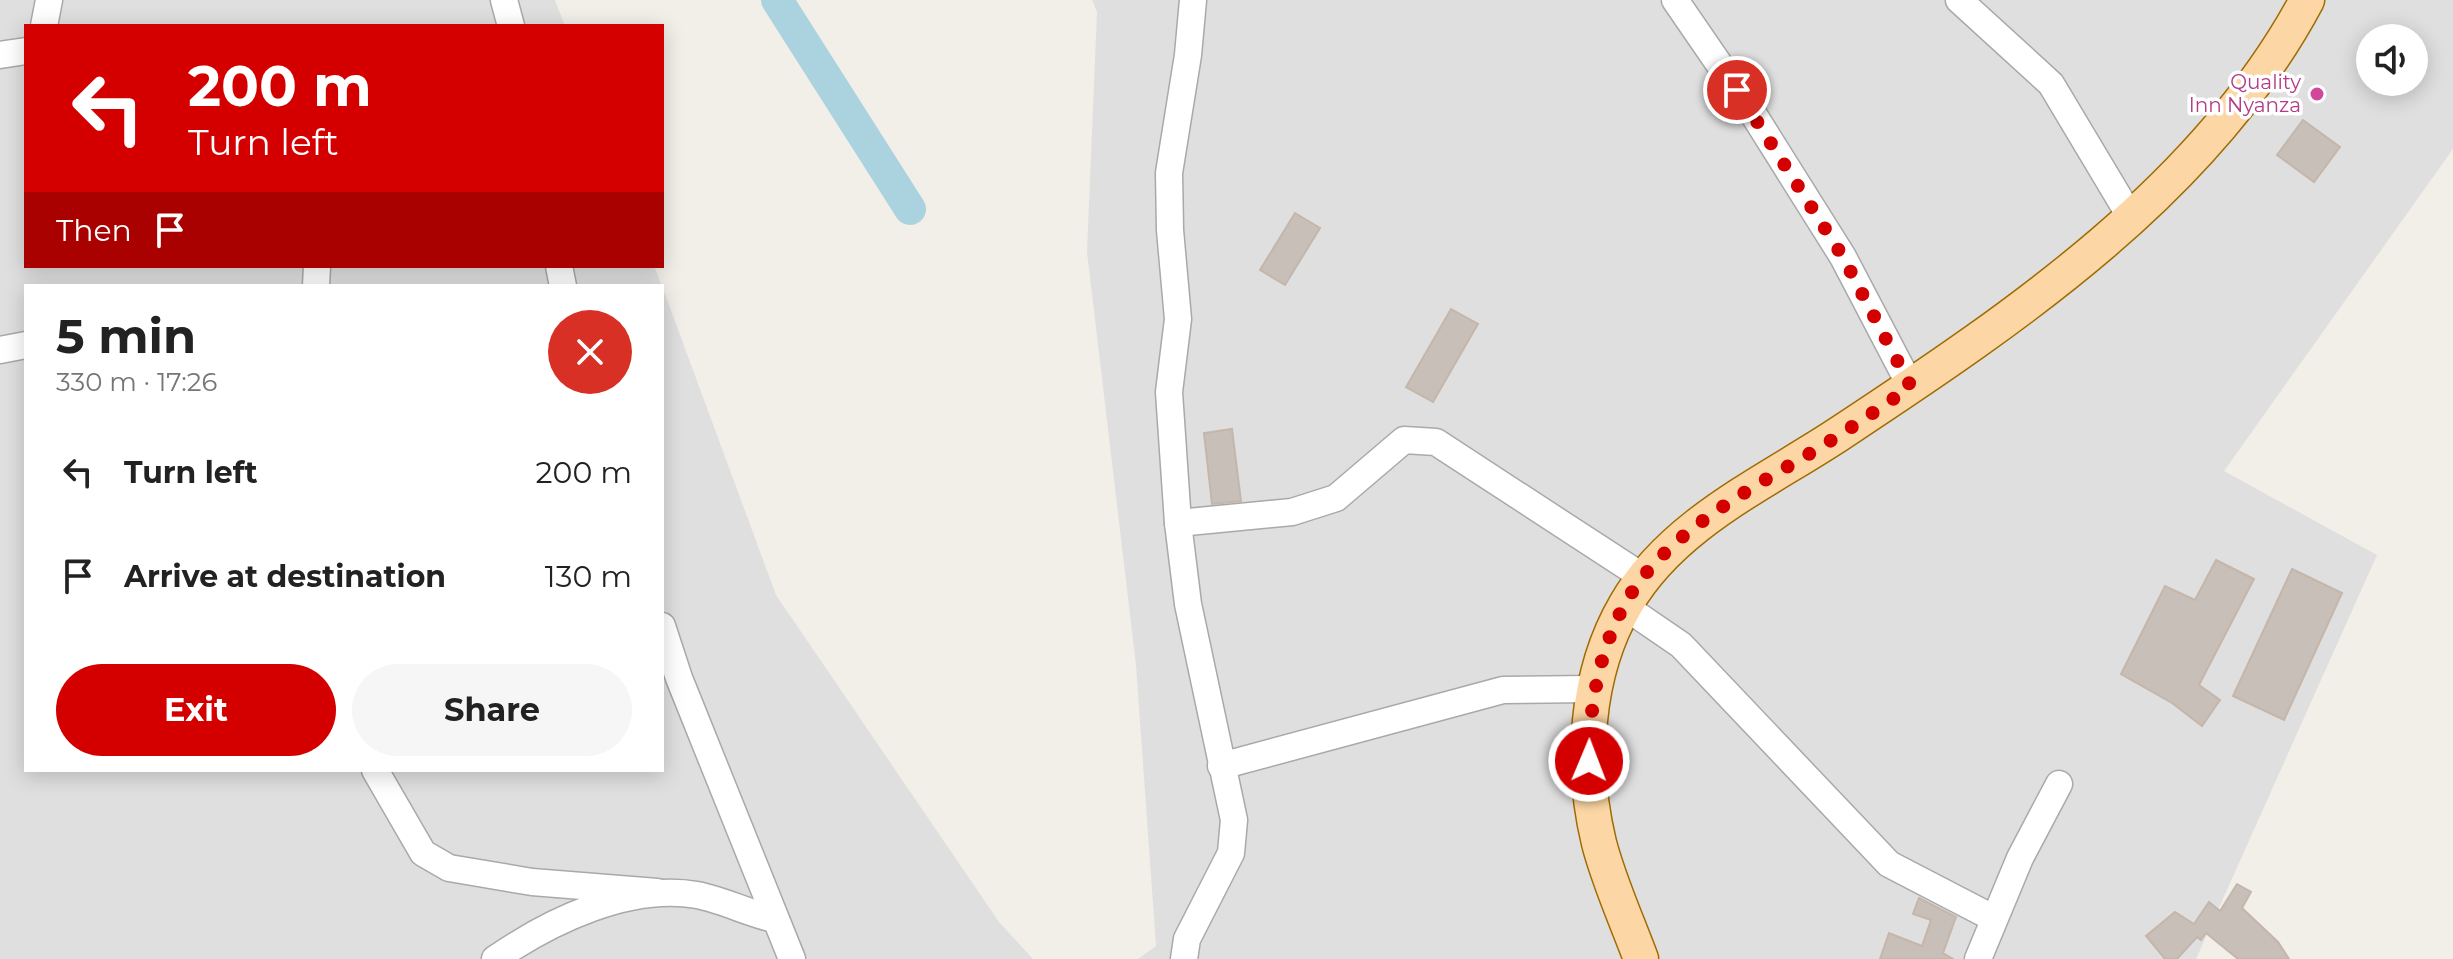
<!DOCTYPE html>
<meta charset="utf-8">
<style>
:root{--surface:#fff;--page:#f6f6f6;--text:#222;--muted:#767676;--accent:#d40000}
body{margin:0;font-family:Montserrat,sans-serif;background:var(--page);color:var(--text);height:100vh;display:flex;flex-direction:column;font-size:30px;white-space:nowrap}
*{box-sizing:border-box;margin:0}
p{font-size:26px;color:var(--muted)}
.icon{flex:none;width:44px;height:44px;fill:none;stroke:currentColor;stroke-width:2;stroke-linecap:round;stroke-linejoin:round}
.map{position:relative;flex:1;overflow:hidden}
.panel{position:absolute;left:24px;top:284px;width:640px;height:488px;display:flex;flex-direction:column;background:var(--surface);border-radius:0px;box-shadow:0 4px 20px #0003}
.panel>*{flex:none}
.hud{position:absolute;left:24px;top:24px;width:640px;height:244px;border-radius:0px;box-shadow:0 4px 20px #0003;background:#d40000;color:#fff;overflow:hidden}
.tools{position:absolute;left:2356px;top:24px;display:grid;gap:16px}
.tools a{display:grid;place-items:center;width:72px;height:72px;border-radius:50%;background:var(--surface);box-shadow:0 4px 20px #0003;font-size:40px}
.pin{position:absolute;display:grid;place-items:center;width:68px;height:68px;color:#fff;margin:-34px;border:4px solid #fff;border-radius:50%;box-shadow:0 2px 8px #0007}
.me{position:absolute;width:88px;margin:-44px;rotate:1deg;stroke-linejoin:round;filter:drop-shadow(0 0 6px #0008)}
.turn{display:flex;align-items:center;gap:28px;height:168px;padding:0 32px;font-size:36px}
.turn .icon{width:104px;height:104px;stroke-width:2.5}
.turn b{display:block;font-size:56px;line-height:68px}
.then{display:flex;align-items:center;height:76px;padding:0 32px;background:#0003;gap:16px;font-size:30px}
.round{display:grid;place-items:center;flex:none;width:84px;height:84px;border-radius:42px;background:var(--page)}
.overview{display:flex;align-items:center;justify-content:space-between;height:136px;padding:0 32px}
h1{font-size:48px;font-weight:700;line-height:60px}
.button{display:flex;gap:16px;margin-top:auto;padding:16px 32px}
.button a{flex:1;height:92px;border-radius:48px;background:var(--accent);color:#fff;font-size:32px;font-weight:700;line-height:92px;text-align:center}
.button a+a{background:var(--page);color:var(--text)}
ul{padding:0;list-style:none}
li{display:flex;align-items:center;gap:24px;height:104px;padding:0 32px}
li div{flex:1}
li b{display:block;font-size:30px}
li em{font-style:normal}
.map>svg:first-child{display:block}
.residential{fill:#e0dfdf;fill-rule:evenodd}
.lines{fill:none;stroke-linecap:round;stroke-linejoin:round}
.river{stroke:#aad3df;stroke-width:32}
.building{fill:#c7bfb8;stroke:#c4b6ab;stroke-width:2}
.minor-casing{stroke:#a9a9a9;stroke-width:29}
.major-casing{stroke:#a06b00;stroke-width:37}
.minor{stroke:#fff;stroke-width:26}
.major{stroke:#fcd6a4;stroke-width:34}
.route{stroke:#d40000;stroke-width:14;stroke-dasharray:0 25.2}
.hotel-dot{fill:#d1479c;stroke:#fff;stroke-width:3}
.labels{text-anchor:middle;stroke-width:7;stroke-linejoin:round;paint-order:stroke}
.hotel-label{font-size:20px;fill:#b23c85;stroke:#fff;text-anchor:end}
</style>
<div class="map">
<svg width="2453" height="959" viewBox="0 0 2453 959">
<rect width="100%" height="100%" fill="#f2efe9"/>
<!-- residential -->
<g class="residential">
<path d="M 0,0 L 555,0 L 565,26 L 26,26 L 26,266 L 654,266 L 662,286 L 26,286 L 26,770 L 662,770 L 662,286 L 776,595 L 999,922 L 1033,959 L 0,959 Z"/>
<path d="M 1092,0 L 2453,0 L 2453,149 L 2224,471 L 2377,555 L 2196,959 L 1138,959 L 1156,946 L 1136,665 L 1087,252 L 1097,12 ZM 2370,38 L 2414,38 L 2414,82 L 2370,82 Z"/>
</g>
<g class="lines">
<!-- river -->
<path class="river" d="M 777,0 L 910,209"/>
</g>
<!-- building -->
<g class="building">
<path d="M 2303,120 L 2340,147 L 2314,182 L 2277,155 Z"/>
<path d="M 1295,213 L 1320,228 L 1285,285 L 1260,270 Z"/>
<path d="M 1451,309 L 1478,324 L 1433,402 L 1406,387 Z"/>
<path d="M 1232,429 L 1241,501 L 1212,504 L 1204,433 Z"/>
<path d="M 2216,560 L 2254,579 L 2199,685 L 2220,700 L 2202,726 L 2172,703 L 2121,674 L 2165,586 L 2195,600 Z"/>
<path d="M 2292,569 L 2342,593 L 2284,720 L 2233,696 Z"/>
<path d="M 2237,884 L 2251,892 L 2242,908 L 2278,942 L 2289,959 L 2238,959 L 2206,933 L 2201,940 L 2197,937 L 2177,959 L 2165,959 L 2146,936 L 2175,912 L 2194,924 L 2209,902 L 2220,911 Z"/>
<path d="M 1919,898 L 1956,917 L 1943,953 L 1953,959 L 1880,959 L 1889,933 L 1922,946 L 1931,920 L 1913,914 Z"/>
</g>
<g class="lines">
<!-- minor casing -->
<g class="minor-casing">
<g id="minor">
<path d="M 504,0 L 511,26"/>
<path d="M 1675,0 L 1752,112 L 1843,257 L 1911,387"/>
<path d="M 1959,0 L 2051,84 L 2130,216"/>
<path d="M 44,26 L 49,0"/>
<path d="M 0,55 L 26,51"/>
<path d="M 559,266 L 563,286"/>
<path d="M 316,286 L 317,266"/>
<path d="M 0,350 L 26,345"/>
<path d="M 1178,523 L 1292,512 L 1336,498 L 1404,440 L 1436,442 L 1643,577"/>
<path d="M 1624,606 L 1681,645 L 1889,864 L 1993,918"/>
<path d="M 662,626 L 679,678 L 792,959"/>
<path d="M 1221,766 L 1503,690 L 1594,689"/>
<path d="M 375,770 L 423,853 L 449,868 L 532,882 L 657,892"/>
<path d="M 495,959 C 550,921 629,883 697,895 C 723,900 748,913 774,919"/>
<path d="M 1184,959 L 1187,939 L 1231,853 L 1234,820 L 1188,604 L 1178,523 L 1169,392 L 1178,319 L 1170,230 L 1169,173 L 1188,55 L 1193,0"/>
<path d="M 1978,959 L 2020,858 L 2059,784"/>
</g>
</g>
<!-- major casing -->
<g class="major-casing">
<path id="major" d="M 1641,959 C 1627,921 1609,882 1599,843 C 1580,765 1585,674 1626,604 C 1673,523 1767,482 1842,432 C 2016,317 2207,188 2307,0"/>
</g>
<!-- minor -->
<use href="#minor" class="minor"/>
<!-- major -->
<use href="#major" class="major"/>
</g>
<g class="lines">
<!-- route -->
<path class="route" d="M 1589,761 C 1589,699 1603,627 1643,577 C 1687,522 1754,487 1814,451 C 1847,431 1878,409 1911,387 L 1843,257 L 1737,90"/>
</g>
<!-- markers -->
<circle class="hotel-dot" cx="2317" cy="94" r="8"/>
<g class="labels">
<!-- hotel labels -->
<g class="hotel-label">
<text x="2301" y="89">Quality<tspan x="2301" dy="23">Inn Nyanza</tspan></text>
</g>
</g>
</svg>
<div class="tools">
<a><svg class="icon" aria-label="sound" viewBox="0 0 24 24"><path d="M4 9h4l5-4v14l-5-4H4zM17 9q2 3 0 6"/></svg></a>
</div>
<div class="pin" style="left:1737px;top:90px;background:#d93025"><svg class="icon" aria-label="arrive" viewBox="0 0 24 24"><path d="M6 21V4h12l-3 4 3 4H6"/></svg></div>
<svg class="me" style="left:1589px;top:761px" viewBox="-20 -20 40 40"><circle r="17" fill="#d40000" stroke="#fff" stroke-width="3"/><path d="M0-11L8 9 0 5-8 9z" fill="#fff"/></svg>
<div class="hud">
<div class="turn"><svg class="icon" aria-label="left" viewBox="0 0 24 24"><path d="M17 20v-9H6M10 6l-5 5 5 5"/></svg><div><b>200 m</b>Turn left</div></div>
<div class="then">Then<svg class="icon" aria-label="arrive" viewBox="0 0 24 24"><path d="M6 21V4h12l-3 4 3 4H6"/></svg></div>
</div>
<section class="panel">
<div class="overview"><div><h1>5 min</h1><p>330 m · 17:26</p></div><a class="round" style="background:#d93025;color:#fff"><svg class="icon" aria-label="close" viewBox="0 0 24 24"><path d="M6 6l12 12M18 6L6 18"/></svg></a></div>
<ul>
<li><svg class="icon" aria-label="left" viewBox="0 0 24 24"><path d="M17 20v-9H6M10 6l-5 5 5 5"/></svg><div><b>Turn left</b></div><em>200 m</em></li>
<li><svg class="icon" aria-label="arrive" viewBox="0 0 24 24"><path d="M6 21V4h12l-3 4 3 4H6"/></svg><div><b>Arrive at destination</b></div><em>130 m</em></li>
</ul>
<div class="button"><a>Exit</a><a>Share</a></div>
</section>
</div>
